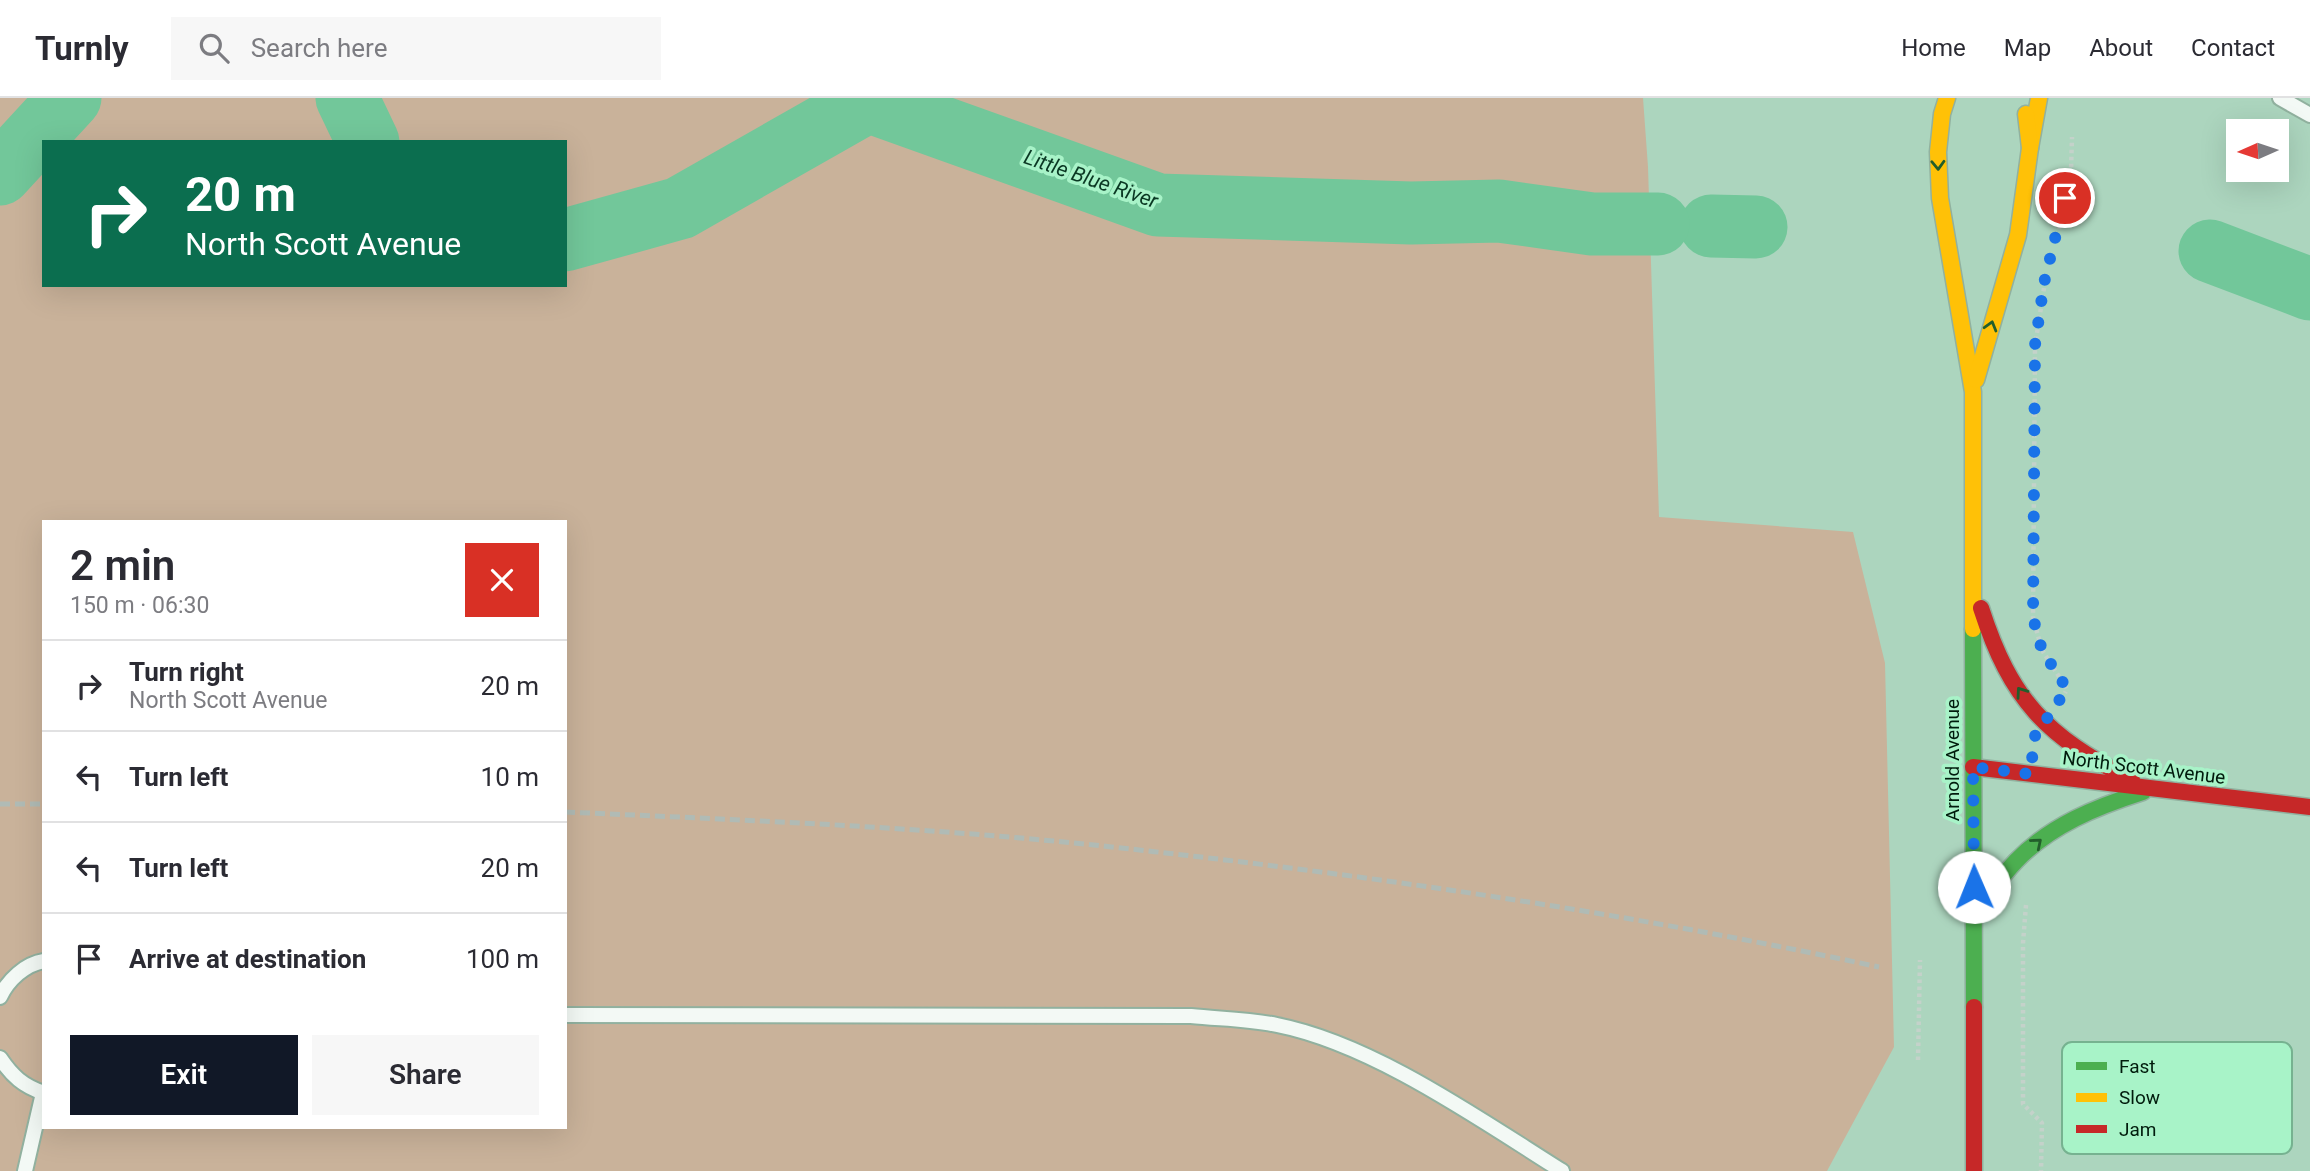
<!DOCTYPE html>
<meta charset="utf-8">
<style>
:root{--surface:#fff;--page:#f7f7f7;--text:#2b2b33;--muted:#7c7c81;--line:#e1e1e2;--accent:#111827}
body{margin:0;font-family:Roboto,sans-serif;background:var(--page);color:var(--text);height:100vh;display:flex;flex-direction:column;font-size:26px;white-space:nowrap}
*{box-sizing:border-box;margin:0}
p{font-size:23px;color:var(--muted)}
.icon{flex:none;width:38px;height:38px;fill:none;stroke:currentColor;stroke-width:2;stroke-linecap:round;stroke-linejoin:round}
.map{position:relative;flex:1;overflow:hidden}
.sheet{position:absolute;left:42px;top:422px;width:525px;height:609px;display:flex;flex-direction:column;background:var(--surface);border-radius:0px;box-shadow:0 7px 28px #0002}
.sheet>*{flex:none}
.top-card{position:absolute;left:42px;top:42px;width:525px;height:147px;border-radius:0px;box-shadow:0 7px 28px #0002;background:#0b6e4f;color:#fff;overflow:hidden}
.needle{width:46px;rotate:267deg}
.buttons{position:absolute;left:2226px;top:21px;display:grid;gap:14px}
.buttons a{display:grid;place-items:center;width:63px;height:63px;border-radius:0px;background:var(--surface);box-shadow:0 7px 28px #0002;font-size:35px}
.pin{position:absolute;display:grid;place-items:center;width:60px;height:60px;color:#fff;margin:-30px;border:4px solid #fff;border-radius:50%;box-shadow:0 2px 7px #0007}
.me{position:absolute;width:77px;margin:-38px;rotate:359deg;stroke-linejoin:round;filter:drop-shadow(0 0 5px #0008)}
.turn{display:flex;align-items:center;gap:24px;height:147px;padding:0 28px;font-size:32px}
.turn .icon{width:91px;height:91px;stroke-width:2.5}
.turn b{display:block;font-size:49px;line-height:60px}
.round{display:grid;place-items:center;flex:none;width:74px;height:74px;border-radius:0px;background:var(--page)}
.overview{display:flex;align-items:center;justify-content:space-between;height:119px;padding:0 28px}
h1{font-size:42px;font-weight:600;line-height:52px}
.primary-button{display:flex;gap:14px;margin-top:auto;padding:14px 28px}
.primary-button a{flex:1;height:80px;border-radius:0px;background:var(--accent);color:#fff;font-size:28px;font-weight:600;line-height:80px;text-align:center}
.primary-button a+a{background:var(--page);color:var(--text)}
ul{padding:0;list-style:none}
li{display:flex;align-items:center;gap:21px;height:91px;padding:0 28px;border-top:2px solid var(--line)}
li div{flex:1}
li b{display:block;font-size:26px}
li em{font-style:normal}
header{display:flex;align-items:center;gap:42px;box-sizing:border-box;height:98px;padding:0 35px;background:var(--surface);border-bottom:2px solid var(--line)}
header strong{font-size:33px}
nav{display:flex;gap:38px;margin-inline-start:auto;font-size:24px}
.search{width:490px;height:63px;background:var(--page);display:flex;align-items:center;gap:18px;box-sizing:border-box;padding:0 24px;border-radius:0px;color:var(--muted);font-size:26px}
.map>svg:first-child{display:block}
.green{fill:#c9b29a;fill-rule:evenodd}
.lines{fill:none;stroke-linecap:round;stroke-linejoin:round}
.river{stroke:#72c79a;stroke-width:63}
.lane-casing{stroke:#91b19f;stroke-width:18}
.fast-casing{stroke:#91b19f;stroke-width:19}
.slow-casing{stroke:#91b19f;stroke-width:19}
.jam-casing{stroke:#91b19f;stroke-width:19}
.path{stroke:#c4d2ca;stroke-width:4.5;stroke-dasharray:3.5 3.5;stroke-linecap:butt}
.lane{stroke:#f3f9f5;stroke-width:14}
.fast{stroke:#4caf50;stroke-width:16}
.slow{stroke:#ffc107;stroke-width:16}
.jam{stroke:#c62828;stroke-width:16}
.rail{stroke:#b0bbb5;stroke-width:5;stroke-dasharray:10 5;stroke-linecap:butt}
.oneway{stroke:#225e2b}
.route{stroke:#1a73e8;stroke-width:12;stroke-dasharray:0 21.6}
.labels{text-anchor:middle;stroke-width:7;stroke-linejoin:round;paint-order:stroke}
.street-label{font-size:19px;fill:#001b0c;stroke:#a8f3c8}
.water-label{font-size:21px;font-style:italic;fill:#0a3823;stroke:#a8f3c8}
.key{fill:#a8f3c8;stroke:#76b290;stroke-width:2}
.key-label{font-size:19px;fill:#001b0c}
</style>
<header>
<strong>Turnly</strong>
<div class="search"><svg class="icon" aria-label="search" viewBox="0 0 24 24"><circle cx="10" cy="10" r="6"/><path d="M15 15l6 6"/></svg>Search here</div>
<nav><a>Home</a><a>Map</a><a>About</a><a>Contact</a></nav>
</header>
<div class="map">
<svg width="2310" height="1073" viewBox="0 0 2310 1073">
<rect width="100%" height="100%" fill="#acd5be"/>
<!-- green -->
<path class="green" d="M 0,0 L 1643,0 L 1648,69 L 1659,419 L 1853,434 L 1885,565 L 1894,949 L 1827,1073 L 0,1073 ZM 44,44 L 565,44 L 565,187 L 44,187 ZM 44,424 L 565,424 L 565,1029 L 44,1029 Z"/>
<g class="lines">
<!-- river -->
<g class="river">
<path d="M 347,0 L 368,44"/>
<path d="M 0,76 L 70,0"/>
<path d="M 1711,128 L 1756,129"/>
<path d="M 565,142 L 680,110 L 868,3 L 1158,107 L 1411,115 L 1499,113 L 1592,126 L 1658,126"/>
<path d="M 2210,153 L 2310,191"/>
</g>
<!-- lane casing -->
<g class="lane-casing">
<g id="lane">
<path d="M 2280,0 L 2310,17"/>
<path d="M 0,899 C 8,882 25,866 44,863"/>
<path d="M 565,917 L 1191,918 C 1219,921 1249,921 1277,927 C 1373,946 1479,1021 1562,1073"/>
<path d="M 0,960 C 12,978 23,988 44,995"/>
<path d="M 25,1073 L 43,995"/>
</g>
</g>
<!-- fast casing -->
<g class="fast-casing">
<g id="fast">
<path d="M 1973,531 L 1974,909"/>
<path d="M 1974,813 C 1988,797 2001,779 2016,763 C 2051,727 2096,709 2143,694"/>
</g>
</g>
<!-- slow casing -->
<g class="slow-casing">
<g id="slow">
<path d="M 1947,0 L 1942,16 L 1938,54 L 1940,100 L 1973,294 L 1973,531"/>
<path d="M 2030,50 L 2039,0"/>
<path d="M 1976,282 L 2018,137 L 2030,50 L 2026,16"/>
</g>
</g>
<!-- jam casing -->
<g class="jam-casing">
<g id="jam">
<path d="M 1981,510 C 2011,603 2046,638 2132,682"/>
<path d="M 1973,669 L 2310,709"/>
<path d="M 1974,909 L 1974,1073"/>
</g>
</g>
<!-- path -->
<g class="path">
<path d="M 2059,131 L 2071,73 L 2072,39"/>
<path d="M 2044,190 L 2035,248 L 2033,520 L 2042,552 L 2067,591 L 2065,595"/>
<path d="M 2026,807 L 2023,845 L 2023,1006 L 2042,1025 L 2041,1073"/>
<path d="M 1918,962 L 1920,862"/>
</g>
<!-- lane -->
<use href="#lane" class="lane"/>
<!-- fast -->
<use href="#fast" class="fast"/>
<!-- slow -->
<use href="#slow" class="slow"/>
<!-- jam -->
<use href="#jam" class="jam"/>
<!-- rail -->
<g class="rail">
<path d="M 0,706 L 44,706"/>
<path d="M 565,714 C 745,722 925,729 1103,748 C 1363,776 1622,814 1879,869"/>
</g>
</g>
<!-- one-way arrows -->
<defs><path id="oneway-chevron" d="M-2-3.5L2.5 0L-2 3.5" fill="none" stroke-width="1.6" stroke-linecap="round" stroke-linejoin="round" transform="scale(1.75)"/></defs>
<g class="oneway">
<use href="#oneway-chevron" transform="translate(1938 67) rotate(88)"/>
<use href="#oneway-chevron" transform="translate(1991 228) rotate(-74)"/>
<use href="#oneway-chevron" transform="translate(2021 594) rotate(-125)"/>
<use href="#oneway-chevron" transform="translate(2037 745) rotate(-40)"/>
</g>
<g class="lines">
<!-- route -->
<path class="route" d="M 1974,789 L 1973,669 L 2030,676 L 2035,638 L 2067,591 L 2042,552 L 2033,520 L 2035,247 L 2044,185 L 2065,100"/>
</g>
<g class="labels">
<!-- street labels -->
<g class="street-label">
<text transform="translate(1952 662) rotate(-90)" y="7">Arnold Avenue</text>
<text transform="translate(2144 669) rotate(7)" y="7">North Scott Avenue</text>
</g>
<!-- water labels -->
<g class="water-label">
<text transform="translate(1091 81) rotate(19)" y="7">Little Blue River</text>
</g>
</g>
<!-- legend -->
<rect x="2062" y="944" width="230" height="112" rx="10" class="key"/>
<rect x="2076" y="964" width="31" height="8" fill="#4caf50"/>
<rect x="2076" y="995" width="31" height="9" fill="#ffc107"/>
<rect x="2076" y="1027" width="31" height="8" fill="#c62828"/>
<g class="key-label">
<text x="2119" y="975">Fast</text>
<text x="2119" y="1006">Slow</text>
<text x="2119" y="1038">Jam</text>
</g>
</svg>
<div class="buttons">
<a><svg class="needle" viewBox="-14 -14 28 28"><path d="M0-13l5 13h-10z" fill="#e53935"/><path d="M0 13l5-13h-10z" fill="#7c7c81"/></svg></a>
</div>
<div class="pin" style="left:2065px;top:100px;background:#d93025"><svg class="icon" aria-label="arrive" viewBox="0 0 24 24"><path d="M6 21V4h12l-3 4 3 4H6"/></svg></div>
<svg class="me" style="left:1974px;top:789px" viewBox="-20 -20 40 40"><circle r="19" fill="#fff"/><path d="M0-13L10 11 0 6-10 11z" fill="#1a73e8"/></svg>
<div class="top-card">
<div class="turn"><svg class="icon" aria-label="right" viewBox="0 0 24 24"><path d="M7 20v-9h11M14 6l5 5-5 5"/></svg><div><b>20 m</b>North Scott Avenue</div></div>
</div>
<section class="sheet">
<div class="overview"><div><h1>2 min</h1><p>150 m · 06:30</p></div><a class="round" style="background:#d93025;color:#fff"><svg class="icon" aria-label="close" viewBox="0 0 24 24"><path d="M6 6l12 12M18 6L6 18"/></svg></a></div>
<ul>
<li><svg class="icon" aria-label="right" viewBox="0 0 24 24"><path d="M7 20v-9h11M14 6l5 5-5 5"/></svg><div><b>Turn right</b><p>North Scott Avenue</p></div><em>20 m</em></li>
<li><svg class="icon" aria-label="left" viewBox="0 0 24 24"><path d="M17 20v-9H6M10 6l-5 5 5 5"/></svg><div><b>Turn left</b></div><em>10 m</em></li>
<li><svg class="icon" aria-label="left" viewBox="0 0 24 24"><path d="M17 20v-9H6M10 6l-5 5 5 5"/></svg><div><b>Turn left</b></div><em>20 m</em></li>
<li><svg class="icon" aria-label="arrive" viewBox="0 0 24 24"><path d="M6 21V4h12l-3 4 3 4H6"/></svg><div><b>Arrive at destination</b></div><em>100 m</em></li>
</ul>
<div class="primary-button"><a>Exit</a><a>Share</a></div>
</section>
</div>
